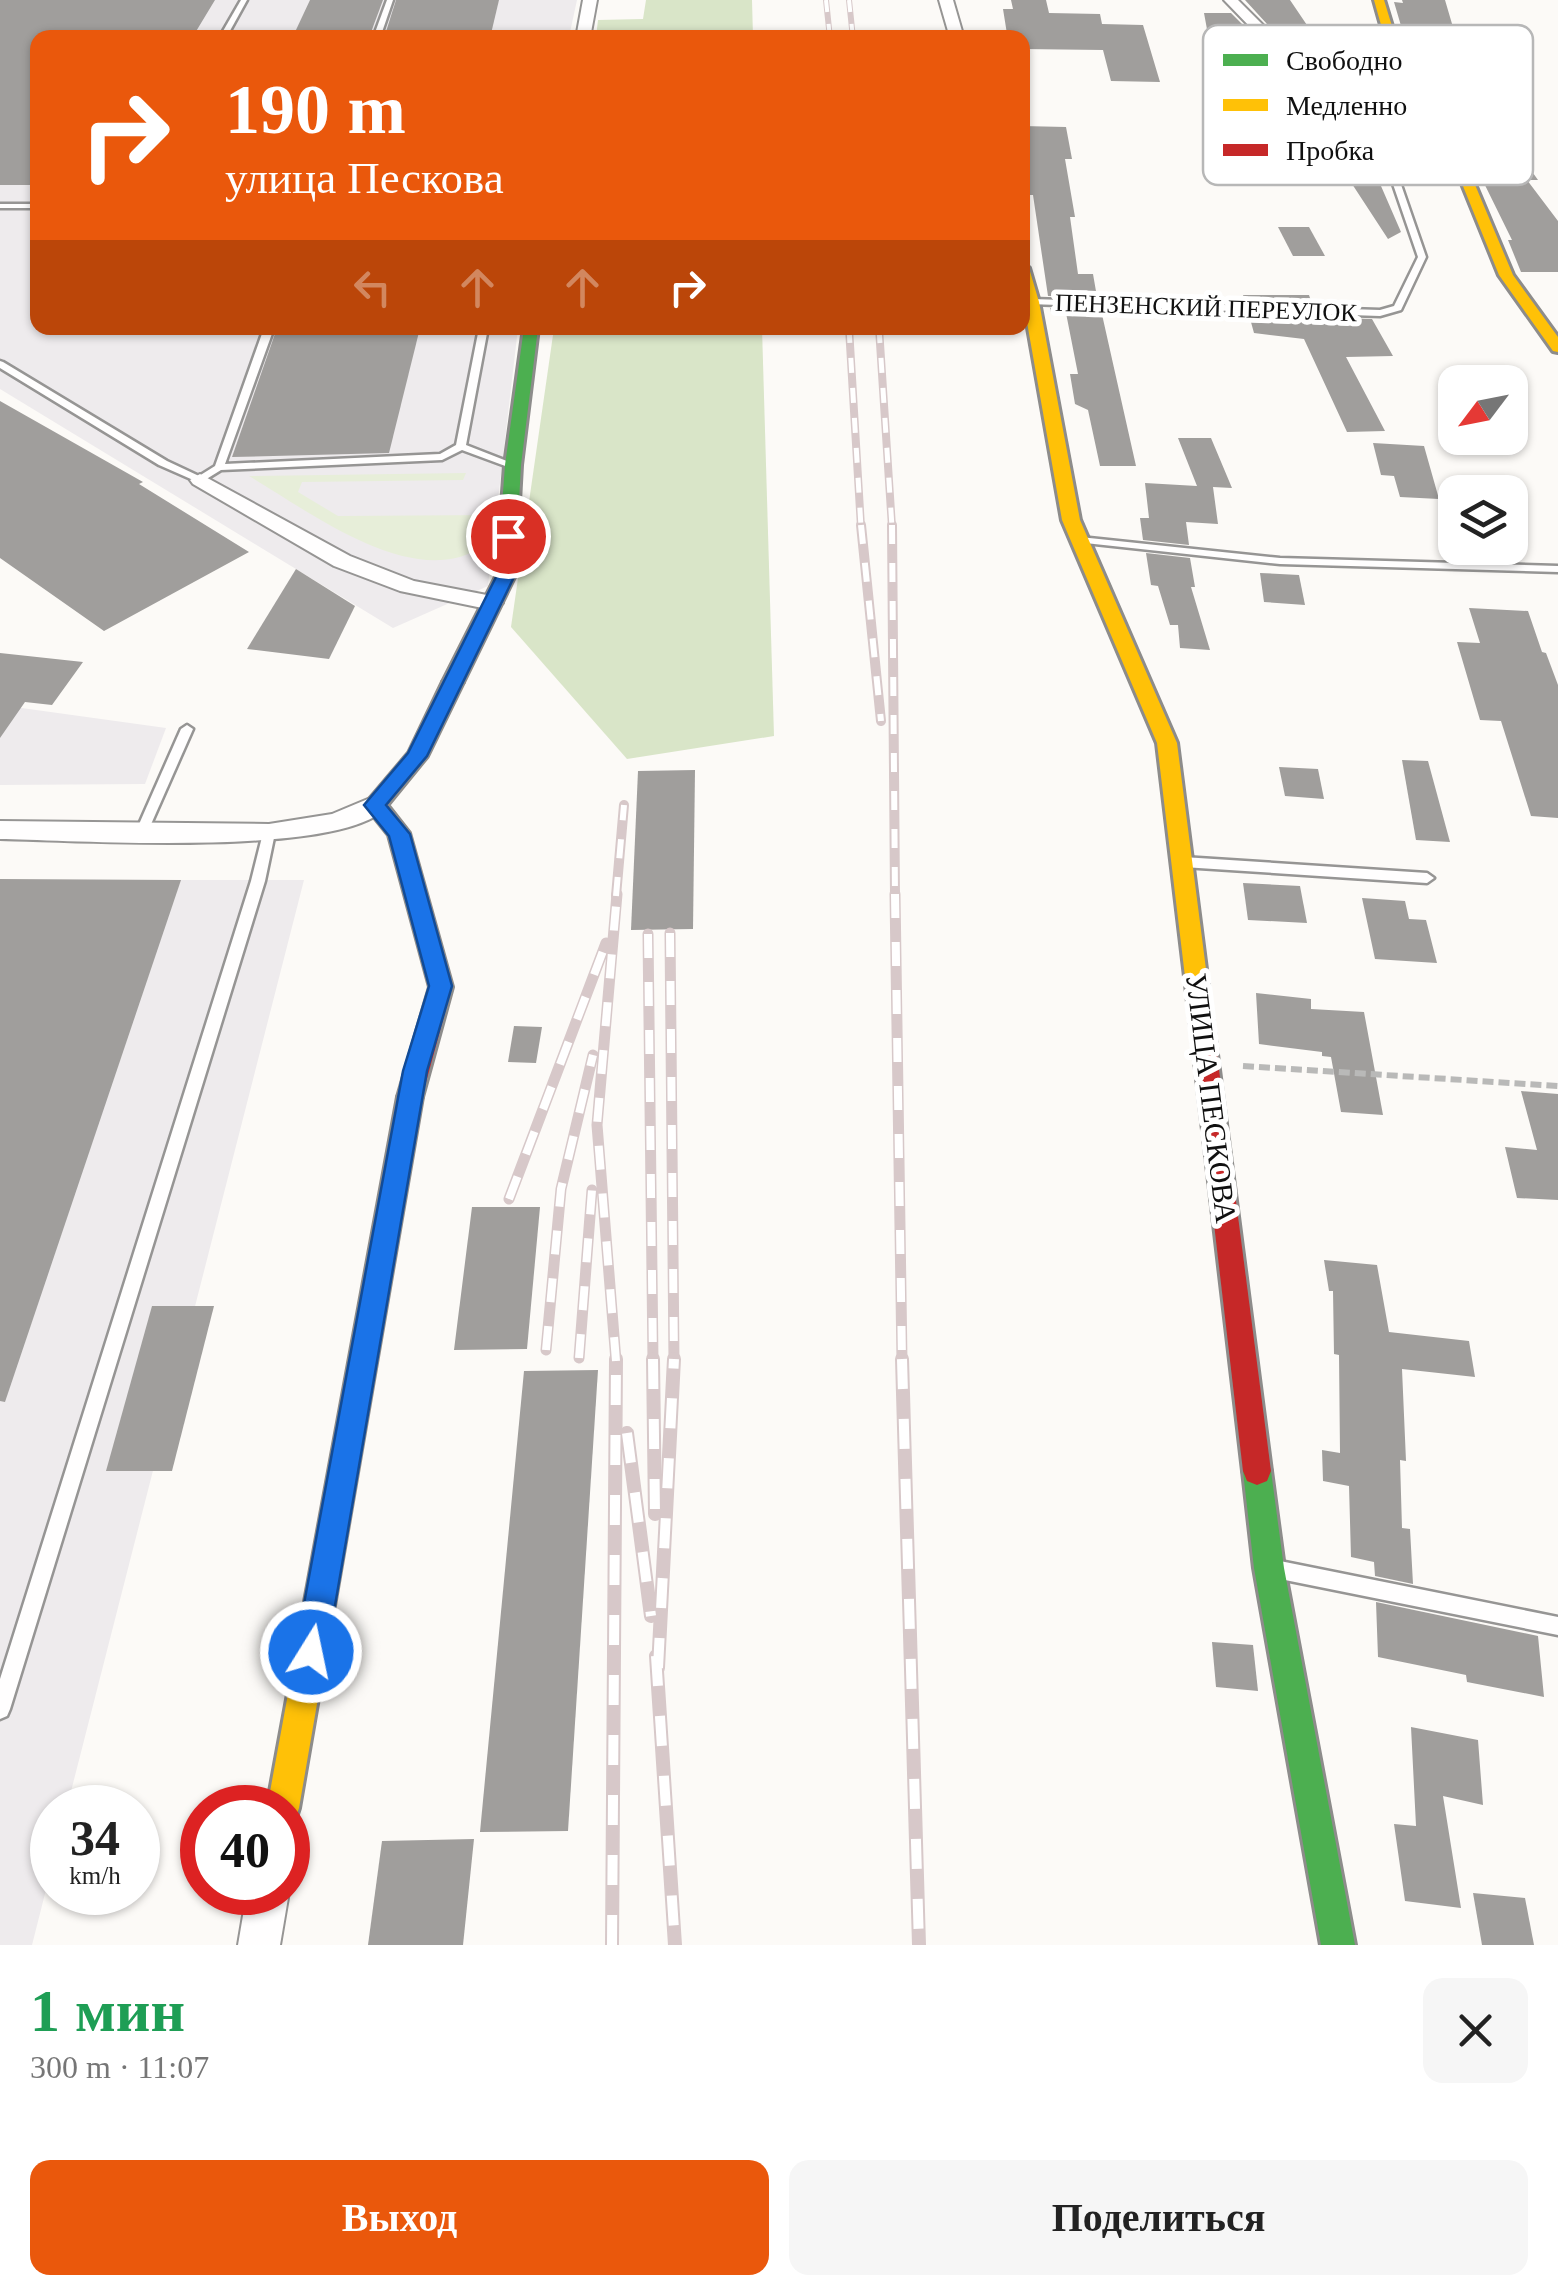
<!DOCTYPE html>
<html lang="ru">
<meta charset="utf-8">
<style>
:root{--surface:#fff;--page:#f6f6f6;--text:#222;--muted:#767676;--accent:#ea580c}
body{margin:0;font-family:"Times New Roman",serif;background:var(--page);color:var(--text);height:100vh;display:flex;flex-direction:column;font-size:38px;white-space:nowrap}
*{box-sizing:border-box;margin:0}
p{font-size:32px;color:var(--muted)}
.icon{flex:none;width:55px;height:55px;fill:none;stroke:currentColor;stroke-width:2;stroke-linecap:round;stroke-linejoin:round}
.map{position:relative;height:1945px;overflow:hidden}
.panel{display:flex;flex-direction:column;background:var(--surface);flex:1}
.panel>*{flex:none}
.banner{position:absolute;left:30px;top:30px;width:1000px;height:305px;border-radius:20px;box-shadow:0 2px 8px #0004;background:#ea580c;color:#fff;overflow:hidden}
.needle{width:65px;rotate:238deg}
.controls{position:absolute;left:1438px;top:365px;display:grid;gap:20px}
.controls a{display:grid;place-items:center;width:90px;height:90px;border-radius:20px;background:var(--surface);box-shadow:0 2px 8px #0004;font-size:50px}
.speed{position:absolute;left:30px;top:1785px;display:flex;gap:20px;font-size:50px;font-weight:700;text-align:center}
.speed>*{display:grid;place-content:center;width:130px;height:130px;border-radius:50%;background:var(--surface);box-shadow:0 2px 8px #0004;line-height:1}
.speed small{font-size:25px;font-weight:400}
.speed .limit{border:15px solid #d22;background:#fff;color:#111}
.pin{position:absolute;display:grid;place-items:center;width:85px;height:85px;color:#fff;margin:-42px;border:5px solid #fff;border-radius:50%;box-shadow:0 2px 10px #0007}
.me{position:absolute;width:110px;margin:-55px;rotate:10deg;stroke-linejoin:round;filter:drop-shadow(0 0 8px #0008)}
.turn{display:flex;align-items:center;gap:35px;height:210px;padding:0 30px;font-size:45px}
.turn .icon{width:130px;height:130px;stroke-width:2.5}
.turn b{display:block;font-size:70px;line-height:85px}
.lanes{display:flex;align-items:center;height:95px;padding:0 30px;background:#0003;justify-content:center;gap:50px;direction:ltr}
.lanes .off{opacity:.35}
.round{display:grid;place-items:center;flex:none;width:105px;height:105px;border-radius:20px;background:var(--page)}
.head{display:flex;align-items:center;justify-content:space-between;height:170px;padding:0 30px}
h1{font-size:60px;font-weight:700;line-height:75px;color:#1e9e55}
.action{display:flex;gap:20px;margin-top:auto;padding:20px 30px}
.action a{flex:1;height:115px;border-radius:20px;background:var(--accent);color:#fff;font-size:40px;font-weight:700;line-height:115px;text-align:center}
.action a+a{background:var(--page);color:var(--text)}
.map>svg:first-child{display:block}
.industrial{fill:#eeebed}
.green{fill:#e7eed9}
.forest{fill:#d9e5c8}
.building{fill:#a09e9c}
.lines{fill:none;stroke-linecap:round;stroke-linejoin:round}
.lane-casing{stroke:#969594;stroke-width:5}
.street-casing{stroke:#969594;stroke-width:4}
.fast-casing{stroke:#8d8c8b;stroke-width:6}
.slow-casing{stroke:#8d8c8b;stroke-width:6}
.jam-casing{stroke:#8d8c8b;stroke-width:6}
.path{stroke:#b9b9b8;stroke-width:6;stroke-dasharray:11 5;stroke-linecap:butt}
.lane{fill:#fffefe;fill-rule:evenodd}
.street{fill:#fffefe;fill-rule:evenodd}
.fast{fill:#4caf50;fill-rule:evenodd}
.slow{fill:#ffc107;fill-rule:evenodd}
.jam{fill:#c62828;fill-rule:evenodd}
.rail-far4-casing{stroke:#d7c8c9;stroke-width:6}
.rail-far3-casing{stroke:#d7c8c9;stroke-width:8}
.rail-far2-casing{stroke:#d7c8c9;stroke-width:10}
.rail-far1-casing{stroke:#d7c8c9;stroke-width:11}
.rail-casing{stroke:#d7c8c9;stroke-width:14}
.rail-far4{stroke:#fff;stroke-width:4;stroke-dasharray:12;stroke-linecap:butt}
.rail-far3{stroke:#fff;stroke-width:5;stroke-dasharray:15;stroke-linecap:butt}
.rail-far2{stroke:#fff;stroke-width:6;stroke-dasharray:19;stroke-linecap:butt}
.rail-far1{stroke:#fff;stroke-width:8;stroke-dasharray:24;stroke-linecap:butt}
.rail{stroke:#fff;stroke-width:10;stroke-dasharray:30;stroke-linecap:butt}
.route{fill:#1a73e8;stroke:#114b97;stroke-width:2.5}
.labels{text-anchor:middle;stroke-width:10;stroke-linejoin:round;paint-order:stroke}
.far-street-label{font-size:25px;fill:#101010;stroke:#fff}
.street-label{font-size:30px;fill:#101010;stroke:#fff}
.key{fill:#fff;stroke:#b7b7b7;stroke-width:2.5}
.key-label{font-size:28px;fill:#101010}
</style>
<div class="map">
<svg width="1558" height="1945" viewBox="0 0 1558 1945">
<rect width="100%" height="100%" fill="#fcfaf7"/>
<!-- industrial -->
<g class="industrial">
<path d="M 0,0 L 577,0 L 569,37 L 38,38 L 38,328 L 518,328 L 488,586 L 393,628 L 0,389 Z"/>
<path d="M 0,705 L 166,728 L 145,784 L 0,785 Z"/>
<path d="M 0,880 L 304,880 L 67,1807 L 52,1808 L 52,1866 L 32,1945 L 0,1945 Z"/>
</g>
<!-- green -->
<path class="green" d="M 466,473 L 463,480 L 302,482 L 298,492 L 338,516 L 492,515 L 501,519 L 502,528 C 436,610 314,514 249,476 Z"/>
<!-- forest -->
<g class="forest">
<path d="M 646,0 L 752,0 L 753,37 L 596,37 L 598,20 L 643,19 Z"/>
<path d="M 554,328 L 762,328 L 774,736 L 627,759 L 511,627 Z"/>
</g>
<!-- building -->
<g class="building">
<path d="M 0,0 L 215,0 L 192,38 L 38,38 L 38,185 L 0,185 Z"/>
<path d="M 310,0 L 383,0 L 370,35 L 295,32 Z"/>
<path d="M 396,0 L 499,0 L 490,38 L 384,38 Z"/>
<path d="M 1011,0 L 1046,0 L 1049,13 L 1100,14 L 1102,24 L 1143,25 L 1160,82 L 1111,81 L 1103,50 L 1022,49 L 1022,34 L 1007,34 L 1003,9 L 1013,9 Z"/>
<path d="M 1245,0 L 1290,0 L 1332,62 L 1331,74 L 1292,63 L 1267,24 Z"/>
<path d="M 1402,0 L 1445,0 L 1460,51 L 1429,49 L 1440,71 L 1414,70 L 1394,2 L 1403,3 Z"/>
<path d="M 1204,13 L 1231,13 L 1251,33 L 1278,73 L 1287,108 L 1299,105 L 1292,74 L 1328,87 L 1326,95 L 1333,119 L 1357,119 L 1387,186 L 1381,186 L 1401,232 L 1388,239 L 1339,164 L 1305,184 L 1298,165 L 1242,164 L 1234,138 L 1227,138 Z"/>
<path d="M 1022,126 L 1066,127 L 1072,159 L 1065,159 L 1075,217 L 1070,217 L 1078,274 L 1093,274 L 1097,297 L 1048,296 L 1033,195 L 1022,195 Z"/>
<path d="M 1454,128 L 1501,128 L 1538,180 L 1527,180 L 1558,221 L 1558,272 L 1521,272 L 1508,240 L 1512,240 L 1479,173 L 1482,172 Z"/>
<path d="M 1278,227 L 1309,227 L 1325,256 L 1293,256 Z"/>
<path d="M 1243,295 L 1309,295 L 1312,304 L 1245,302 Z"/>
<path d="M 1050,308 L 1101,310 L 1136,466 L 1100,466 L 1088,410 L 1075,404 L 1070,374 L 1078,374 L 1066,313 L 1051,312 Z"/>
<path d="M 1249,315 L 1372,319 L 1393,356 L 1346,357 L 1385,431 L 1347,432 L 1304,339 L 1254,333 Z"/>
<path d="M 277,328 L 420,328 L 389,453 L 232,457 Z"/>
<path d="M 0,401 L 143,482 L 139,484 L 249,552 L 104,631 L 0,558 Z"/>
<path d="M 1178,438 L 1211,438 L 1232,488 L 1213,487 L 1218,524 L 1186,522 L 1189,545 L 1143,540 L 1140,518 L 1149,518 L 1145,483 L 1197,486 Z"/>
<path d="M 1373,443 L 1424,446 L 1439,499 L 1400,497 L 1394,476 L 1381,475 Z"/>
<path d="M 1146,553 L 1190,558 L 1195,587 L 1191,587 L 1210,650 L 1180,648 L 1178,625 L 1170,625 L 1158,586 L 1151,585 Z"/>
<path d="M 296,569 L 355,606 L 329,659 L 247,649 Z"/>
<path d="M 1260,573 L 1299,575 L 1305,605 L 1264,602 Z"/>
<path d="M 1469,608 L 1528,611 L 1542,652 L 1546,653 L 1558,685 L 1558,818 L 1531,816 L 1501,721 L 1480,720 L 1457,642 L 1480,643 Z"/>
<path d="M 0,653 L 83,662 L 52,705 L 25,702 L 0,738 Z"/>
<path d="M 1402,760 L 1428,761 L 1450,842 L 1416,840 Z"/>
<path d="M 1279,767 L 1318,769 L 1324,799 L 1285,796 Z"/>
<path d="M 695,770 L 693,929 L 631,930 L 638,771 Z"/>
<path d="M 0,879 L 181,880 L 5,1402 L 0,1401 Z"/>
<path d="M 1243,883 L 1300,886 L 1307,923 L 1248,920 Z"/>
<path d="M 1362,898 L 1405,901 L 1409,919 L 1426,920 L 1437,963 L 1375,959 Z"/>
<path d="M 1256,993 L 1311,999 L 1311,1009 L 1364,1012 L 1383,1115 L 1341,1112 L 1331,1057 L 1322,1056 L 1322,1052 L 1259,1044 Z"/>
<path d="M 514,1026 L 542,1027 L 536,1063 L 508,1062 Z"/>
<path d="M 1521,1091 L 1558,1094 L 1558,1200 L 1517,1198 L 1505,1147 L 1537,1150 Z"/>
<path d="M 472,1207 L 540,1207 L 527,1349 L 454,1350 Z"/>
<path d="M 1324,1260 L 1377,1265 L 1389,1332 L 1469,1341 L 1475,1377 L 1402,1369 L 1406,1461 L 1400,1460 L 1402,1528 L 1410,1529 L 1413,1584 L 1375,1576 L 1374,1562 L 1351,1557 L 1349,1486 L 1323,1481 L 1322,1450 L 1340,1453 L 1339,1355 L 1334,1354 L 1333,1291 L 1329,1291 Z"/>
<path d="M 152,1306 L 214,1306 L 172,1471 L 106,1471 Z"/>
<path d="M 598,1370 L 568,1831 L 480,1832 L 524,1371 Z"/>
<path d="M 1376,1602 L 1538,1636 L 1544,1697 L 1467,1682 L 1466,1675 L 1378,1657 Z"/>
<path d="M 1212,1642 L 1253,1645 L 1258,1691 L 1216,1687 Z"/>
<path d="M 1411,1727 L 1478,1740 L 1483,1805 L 1443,1796 L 1461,1908 L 1405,1901 L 1394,1824 L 1416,1826 Z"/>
<path d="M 474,1839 L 463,1945 L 368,1945 L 382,1841 Z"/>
<path d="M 1473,1893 L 1525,1898 L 1534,1945 L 1482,1945 Z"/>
</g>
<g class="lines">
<!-- lane casing -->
<g class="lane-casing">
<g id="lane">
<path d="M 241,0 L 247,0 L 226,38 L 219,38 Z"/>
<path d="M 387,0 L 393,0 L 380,38 L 373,38 Z"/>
<path d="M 1280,64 L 1320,72 L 1391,111 L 1427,111 L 1431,113 L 1427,115 L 1391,115 L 1379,121 L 1426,257 L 1401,310 L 1380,316 L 1029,304 L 1028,302 L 1032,299 L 1380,310 L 1394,306 L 1418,257 L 1371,120 L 1384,113 L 1315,76 L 1287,69 L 1296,103 L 1289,105 Z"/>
<rect x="0" y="204" width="38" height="4"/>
<path d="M 264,328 L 274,328 L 225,464 L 440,454 L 456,445 L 479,328 L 488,328 L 466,445 L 517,465 L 508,467 L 462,450 L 442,460 L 221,470 L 200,483 L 159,465 L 0,368 L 0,361 L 3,362 L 167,461 L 199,476 L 215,466 Z"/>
<path d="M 1080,537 L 1280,558 L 1558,566 L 1558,572 L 1280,564 L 1076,542 L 1076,538 Z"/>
<path d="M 187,725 L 193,729 L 148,831 L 146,834 L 138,834 L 136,831 L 181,729 Z"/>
<path d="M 269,829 L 275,833 L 265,881 L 10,1709 L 7,1716 L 0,1719 L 0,1679 L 251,881 L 263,833 Z"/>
<path d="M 1183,857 L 1427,873 L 1434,878 L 1427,883 L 1183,867 L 1177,862 Z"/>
<path d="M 1280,1561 L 1558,1617 L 1558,1635 L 1280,1579 L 1274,1576 L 1271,1570 L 1274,1564 Z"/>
</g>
</g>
<!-- street casing -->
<g class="street-casing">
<g id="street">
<path d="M 583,0 L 597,0 L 590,38 L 576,38 Z"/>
<path d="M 939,0 L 953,0 L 964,38 L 950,38 Z"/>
<path d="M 1224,0 L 1238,0 L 1264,26 L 1290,66 L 1288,69 L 1278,69 L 1254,31 Z"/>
<path d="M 200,474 L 350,556 L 414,581 L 492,596 L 503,603 L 492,610 L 400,591 L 334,566 L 193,484 L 190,480 Z"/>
<path d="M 375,796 L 384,799 L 388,805 C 351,859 69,840 0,839 L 0,821 L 269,824 L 332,814 Z"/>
<path d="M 288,1890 L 289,1892 L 280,1945 L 238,1945 L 247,1892 Z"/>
</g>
</g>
<!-- fast casing -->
<g class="fast-casing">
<g id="fast">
<path d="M 524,328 L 538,328 L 521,465 L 515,575 L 463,682 L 453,688 L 443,682 L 497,575 L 505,465 Z"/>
<path d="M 1257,1457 L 1267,1461 L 1271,1471 L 1284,1568 L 1355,1945 L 1321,1945 L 1254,1568 L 1243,1471 L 1247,1461 Z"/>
</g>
</g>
<!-- slow casing -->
<g class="slow-casing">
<g id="slow">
<path d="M 1374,0 L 1384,0 L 1409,82 L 1460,149 L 1513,275 L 1558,337 L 1558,352 L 1553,351 L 1499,275 L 1448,149 L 1397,82 Z"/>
<path d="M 1022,264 L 1029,268 L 1039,302 L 1080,520 L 1177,743 L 1208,985 L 1205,991 L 1189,991 L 1186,985 L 1157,743 L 1062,520 L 1022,294 Z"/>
<path d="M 410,1087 L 418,1090 L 422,1097 L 299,1808 L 295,1820 L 288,1822 L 288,1808 L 267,1808 L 398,1097 L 402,1090 Z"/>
</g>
</g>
<!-- jam casing -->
<g class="jam-casing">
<g id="jam">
<path d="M 453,676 L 463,682 L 427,756 L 387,805 L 409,833 L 452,987 L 422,1097 L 418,1104 L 410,1107 L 402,1104 L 398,1097 L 430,987 L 389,835 L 365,805 L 409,753 L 443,682 Z"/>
<path d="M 1197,976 L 1205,979 L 1208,985 L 1271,1471 L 1267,1481 L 1257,1485 L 1247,1481 L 1243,1471 L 1186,985 L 1189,979 Z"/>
</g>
</g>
<!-- path -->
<path class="path" d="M 1243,1066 L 1558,1086"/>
<!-- lane -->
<use href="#lane" class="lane"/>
<!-- street -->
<use href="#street" class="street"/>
<!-- fast -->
<use href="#fast" class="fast"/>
<!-- slow -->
<use href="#slow" class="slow"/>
<!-- jam -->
<use href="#jam" class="jam"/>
<!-- rail-far4 casing -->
<g class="rail-far4-casing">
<g id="rail-far4">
<path d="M 826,0 L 830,38"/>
<path d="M 849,0 L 853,38"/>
</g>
</g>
<!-- rail-far3 casing -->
<g class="rail-far3-casing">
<g id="rail-far3">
<path d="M 849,328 L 861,527"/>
<path d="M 879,328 L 892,527"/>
</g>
</g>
<!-- rail-far2 casing -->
<g class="rail-far2-casing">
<g id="rail-far2">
<path d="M 861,525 L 881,721"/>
<path d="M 892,525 L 895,896"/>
<path d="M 616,896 L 624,805"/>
</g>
</g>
<!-- rail-far1 casing -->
<g class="rail-far1-casing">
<g id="rail-far1">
<path d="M 895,894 L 902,1361"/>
<path d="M 670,933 L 674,1361"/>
<path d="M 648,934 L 653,1361"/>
<path d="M 509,1199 L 606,943"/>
<path d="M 546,1350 L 561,1189 L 593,1055"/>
<path d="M 579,1358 L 592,1190"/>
<path d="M 616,1361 L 597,1125 L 617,894"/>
</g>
</g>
<!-- rail casing -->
<g class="rail-casing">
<g id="rail">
<path d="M 653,1359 L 655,1514"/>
<path d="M 902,1359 L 919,1945"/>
<path d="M 627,1433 L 651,1616"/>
<path d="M 656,1656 L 675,1945"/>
<path d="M 658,1668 L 674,1359"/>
<path d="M 612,1945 L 616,1359"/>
</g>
</g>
<!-- rail-far4 -->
<use href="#rail-far4" class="rail-far4"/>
<!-- rail-far3 -->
<use href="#rail-far3" class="rail-far3"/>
<!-- rail-far2 -->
<use href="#rail-far2" class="rail-far2"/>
<!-- rail-far1 -->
<use href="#rail-far1" class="rail-far1"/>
<!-- rail -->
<use href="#rail" class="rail"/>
</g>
<!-- route -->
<path class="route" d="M 508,531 L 517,536 L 515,575 L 427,756 L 386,805 L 410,834 L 452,986 L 427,1071 L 327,1652 L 322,1663 L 311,1668 L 300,1663 L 295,1652 L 403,1071 L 429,986 L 389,836 L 364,805 L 408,753 L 497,575 L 500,536 Z"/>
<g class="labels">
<!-- far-street labels -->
<g class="far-street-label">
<text transform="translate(1206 307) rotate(2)" y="9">ПЕНЗЕНСКИЙ ПЕРЕУЛОК</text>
</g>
<!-- street labels -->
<g class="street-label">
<text transform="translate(1211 1098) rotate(83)" y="10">УЛИЦА ПЕСКОВА</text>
</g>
</g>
<!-- legend -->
<rect x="1203" y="25" width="330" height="160" rx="15" class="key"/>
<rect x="1223" y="54" width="45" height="12" fill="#4caf50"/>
<rect x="1223" y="99" width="45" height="12" fill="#ffc107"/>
<rect x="1223" y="144" width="45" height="12" fill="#c62828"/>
<g class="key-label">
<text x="1286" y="70">Свободно</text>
<text x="1286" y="115">Медленно</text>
<text x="1286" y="160">Пробка</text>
</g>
</svg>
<div class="controls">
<a><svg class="needle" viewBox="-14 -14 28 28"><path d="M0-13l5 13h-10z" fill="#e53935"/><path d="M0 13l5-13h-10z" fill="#767676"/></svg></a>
<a><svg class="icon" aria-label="layers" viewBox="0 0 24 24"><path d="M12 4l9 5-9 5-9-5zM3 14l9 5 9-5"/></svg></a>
</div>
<div class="speed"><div>34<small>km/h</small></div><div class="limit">40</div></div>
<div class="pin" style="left:508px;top:536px;background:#d93025"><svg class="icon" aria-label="arrive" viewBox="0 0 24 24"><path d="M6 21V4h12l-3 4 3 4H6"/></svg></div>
<svg class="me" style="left:311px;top:1652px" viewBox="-20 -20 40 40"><circle r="17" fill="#1a73e8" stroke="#fff" stroke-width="3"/><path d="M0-11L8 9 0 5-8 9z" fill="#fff"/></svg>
<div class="banner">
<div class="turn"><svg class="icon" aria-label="right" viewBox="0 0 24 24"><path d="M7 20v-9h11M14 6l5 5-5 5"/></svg><div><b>190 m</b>улица Пескова</div></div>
<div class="lanes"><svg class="icon off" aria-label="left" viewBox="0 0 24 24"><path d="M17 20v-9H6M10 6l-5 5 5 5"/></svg><svg class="icon off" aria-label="ahead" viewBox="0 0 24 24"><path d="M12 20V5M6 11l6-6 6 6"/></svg><svg class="icon off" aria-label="ahead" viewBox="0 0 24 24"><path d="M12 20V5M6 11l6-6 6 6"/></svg><svg class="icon" aria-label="right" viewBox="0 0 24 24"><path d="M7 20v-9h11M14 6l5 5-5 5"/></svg></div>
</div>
</div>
<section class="panel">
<div class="head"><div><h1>1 мин</h1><p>300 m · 11:07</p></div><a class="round"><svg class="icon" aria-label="close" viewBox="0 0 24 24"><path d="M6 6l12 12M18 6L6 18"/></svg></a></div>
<div class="action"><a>Выход</a><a>Поделиться</a></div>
</section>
